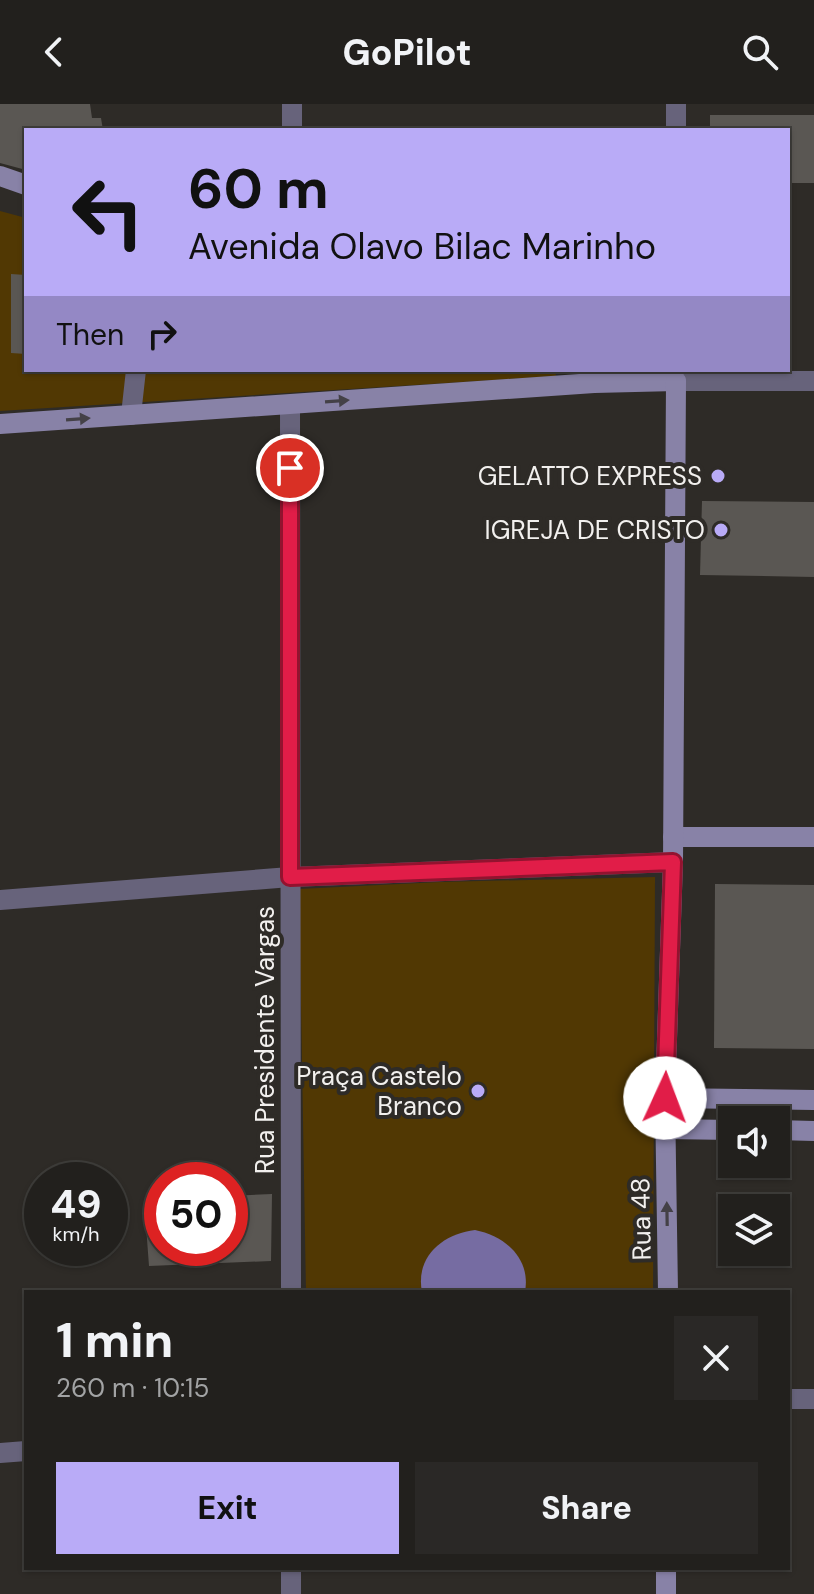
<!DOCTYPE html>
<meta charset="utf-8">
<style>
:root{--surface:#22201d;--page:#2a2826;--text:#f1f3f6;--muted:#a2a3a4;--line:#3f3e3b;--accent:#b9abf7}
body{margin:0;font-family:"DM Sans",sans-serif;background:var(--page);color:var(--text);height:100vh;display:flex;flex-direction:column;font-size:30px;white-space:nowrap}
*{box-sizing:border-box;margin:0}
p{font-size:26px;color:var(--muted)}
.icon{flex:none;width:44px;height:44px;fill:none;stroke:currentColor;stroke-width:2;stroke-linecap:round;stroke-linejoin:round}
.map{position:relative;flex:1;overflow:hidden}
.panel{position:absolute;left:24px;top:1186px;width:766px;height:280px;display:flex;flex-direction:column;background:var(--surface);border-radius:0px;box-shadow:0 2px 6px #0004,0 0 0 2px var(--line)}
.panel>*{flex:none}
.hud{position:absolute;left:24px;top:24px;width:766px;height:244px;border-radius:0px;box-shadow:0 2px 6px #0004,0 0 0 2px var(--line);background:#b9abf7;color:#111;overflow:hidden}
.tools{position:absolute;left:718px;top:1002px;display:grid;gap:16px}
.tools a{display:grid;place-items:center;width:72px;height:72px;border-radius:0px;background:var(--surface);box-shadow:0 2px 6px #0004,0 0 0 2px var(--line);font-size:40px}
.speed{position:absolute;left:24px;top:1058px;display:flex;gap:16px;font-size:40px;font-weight:700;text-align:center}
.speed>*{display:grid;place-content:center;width:104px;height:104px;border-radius:50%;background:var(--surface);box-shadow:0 2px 6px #0004,0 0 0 2px var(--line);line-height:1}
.speed small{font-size:20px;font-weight:400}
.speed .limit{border:12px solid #d22;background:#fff;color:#111}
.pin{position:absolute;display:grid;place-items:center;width:68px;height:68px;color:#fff;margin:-34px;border:4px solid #fff;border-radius:50%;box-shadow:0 2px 8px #0007}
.me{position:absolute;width:88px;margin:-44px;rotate:2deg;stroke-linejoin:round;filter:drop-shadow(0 0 6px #0008)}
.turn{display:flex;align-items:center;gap:28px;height:168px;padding:0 32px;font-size:36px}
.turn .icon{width:104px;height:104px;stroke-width:2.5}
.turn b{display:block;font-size:56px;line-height:68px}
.then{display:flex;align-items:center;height:76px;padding:0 32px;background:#0003;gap:16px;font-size:30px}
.round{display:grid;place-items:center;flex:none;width:84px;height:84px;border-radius:0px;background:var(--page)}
.overview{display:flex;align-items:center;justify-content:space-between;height:136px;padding:0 32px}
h1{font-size:48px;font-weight:800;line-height:60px}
.button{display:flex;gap:16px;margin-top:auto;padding:16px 32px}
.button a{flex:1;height:92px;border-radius:0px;background:var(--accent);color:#111;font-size:32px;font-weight:800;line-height:92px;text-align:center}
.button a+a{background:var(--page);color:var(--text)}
header{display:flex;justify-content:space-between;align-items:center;height:104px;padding:0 32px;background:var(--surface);font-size:36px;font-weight:800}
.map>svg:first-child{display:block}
.green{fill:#513803}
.water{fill:#766ca2}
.building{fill:#5a5753}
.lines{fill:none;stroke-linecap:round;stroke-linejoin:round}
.street{stroke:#67637b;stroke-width:20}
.secondary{stroke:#8882a7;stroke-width:20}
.oneway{fill:#444147}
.route-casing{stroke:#92132f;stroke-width:20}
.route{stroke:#e11d48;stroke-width:14}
.poi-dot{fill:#b9abf7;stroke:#2e2b27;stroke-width:3}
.labels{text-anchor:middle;stroke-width:8;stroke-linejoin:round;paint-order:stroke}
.poi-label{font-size:26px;fill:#f2f0ee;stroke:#2e2b27;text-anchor:end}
.street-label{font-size:26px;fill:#f2f0ee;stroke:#2e2b27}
</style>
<header><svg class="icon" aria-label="back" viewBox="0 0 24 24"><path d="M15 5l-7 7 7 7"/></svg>GoPilot<svg class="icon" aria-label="search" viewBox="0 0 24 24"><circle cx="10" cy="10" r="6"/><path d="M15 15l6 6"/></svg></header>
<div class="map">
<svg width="814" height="1490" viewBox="0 0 814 1490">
<rect width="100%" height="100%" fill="#2e2b27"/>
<!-- green -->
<g class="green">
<path d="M 0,107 L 26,114 L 26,266 L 555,266 L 556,272 L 0,307 Z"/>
<path d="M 655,773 L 653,1188 L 306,1188 L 299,785 L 440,778 Z"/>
</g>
<!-- water -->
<path class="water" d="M 475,1126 C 505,1132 531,1154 525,1188 L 422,1188 C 415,1152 443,1130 475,1126 Z"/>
<!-- building -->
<g class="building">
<path d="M 0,0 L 90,0 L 92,14 L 101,14 L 103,26 L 26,26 L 26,66 L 0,59 Z"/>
<path d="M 710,11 L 814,11 L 814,79 L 788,79 L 788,26 L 710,26 Z"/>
<path d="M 11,170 L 26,171 L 26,250 L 11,249 Z"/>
<path d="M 702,397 L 814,398 L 814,473 L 700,471 Z"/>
<path d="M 715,780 L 814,781 L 814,945 L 714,944 Z"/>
<path d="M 272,1090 L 271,1157 L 149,1162 L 144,1095 L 162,1095 L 162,1144 L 230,1144 L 230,1092 Z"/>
</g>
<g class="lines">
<!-- street -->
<g class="street">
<path d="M 292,0 L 292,26"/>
<path d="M 676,0 L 676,26"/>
<path d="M 676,266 L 676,277 L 814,277"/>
<path d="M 290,301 L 291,1188"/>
<path d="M 131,311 L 136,266"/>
<path d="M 0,796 L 290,773 L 673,758"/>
<path d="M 788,1295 L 814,1295"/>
<path d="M 0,1349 L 26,1347"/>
<path d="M 291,1464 L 291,1490"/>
</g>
<!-- secondary -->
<g class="secondary">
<path d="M 0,72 L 26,81"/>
<path d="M 0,320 L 594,279 L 676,277"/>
<path d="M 673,733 L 814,733"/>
<path d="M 665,994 L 814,996"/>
<path d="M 666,1025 L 732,1026"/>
<path d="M 776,1026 L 814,1027"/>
<path d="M 668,1188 L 665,994 L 673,758 L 676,277"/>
<path d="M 666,1490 L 666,1464"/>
</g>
</g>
<!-- one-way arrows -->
<defs><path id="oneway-solid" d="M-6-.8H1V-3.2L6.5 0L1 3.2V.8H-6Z" transform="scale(2)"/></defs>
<g class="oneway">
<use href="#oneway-solid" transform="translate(337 297) rotate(-4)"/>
<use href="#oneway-solid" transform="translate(78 315) rotate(-4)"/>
<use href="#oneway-solid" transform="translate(667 1110) rotate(-91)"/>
</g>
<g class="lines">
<!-- route casing -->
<g class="route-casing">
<path id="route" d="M 290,364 L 290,773 L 673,758 L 665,994"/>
</g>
<!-- route -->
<use href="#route" class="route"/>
</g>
<!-- markers -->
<g class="poi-dot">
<circle cx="718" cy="372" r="8"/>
<circle cx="721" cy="426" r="8"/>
<circle cx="478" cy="987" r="8"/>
</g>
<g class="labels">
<!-- poi labels -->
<g class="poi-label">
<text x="702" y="381">GELATTO EXPRESS</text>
<text x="705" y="435">IGREJA DE CRISTO</text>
<text x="462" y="981">Praça Castelo<tspan x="462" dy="30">Branco</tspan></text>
</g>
<!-- street labels -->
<g class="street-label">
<text transform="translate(265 936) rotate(-90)" y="9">Rua Presidente Vargas</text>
<text transform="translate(641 1115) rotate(-91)" y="9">Rua 48</text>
</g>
</g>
</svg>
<div class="tools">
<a><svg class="icon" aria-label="sound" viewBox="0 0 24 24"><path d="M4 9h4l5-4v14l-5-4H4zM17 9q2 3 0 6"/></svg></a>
<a><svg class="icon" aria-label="layers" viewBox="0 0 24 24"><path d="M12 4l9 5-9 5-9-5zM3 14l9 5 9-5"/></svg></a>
</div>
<div class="speed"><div>49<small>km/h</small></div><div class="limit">50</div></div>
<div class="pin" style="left:290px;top:364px;background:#d93025"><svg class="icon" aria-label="arrive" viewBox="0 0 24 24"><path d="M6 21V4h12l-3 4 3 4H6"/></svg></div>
<svg class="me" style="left:665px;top:994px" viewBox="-20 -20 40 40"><circle r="19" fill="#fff"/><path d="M0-13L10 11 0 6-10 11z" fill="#e11d48"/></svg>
<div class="hud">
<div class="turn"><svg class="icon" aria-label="left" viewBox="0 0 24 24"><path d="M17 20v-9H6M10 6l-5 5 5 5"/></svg><div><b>60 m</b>Avenida Olavo Bilac Marinho</div></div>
<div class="then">Then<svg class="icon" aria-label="right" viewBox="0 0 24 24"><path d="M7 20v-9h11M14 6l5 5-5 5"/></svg></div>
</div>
<section class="panel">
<div class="overview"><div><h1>1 min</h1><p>260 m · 10:15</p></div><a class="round"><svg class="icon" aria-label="close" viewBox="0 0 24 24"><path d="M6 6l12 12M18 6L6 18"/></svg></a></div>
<div class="button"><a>Exit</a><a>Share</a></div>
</section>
</div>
